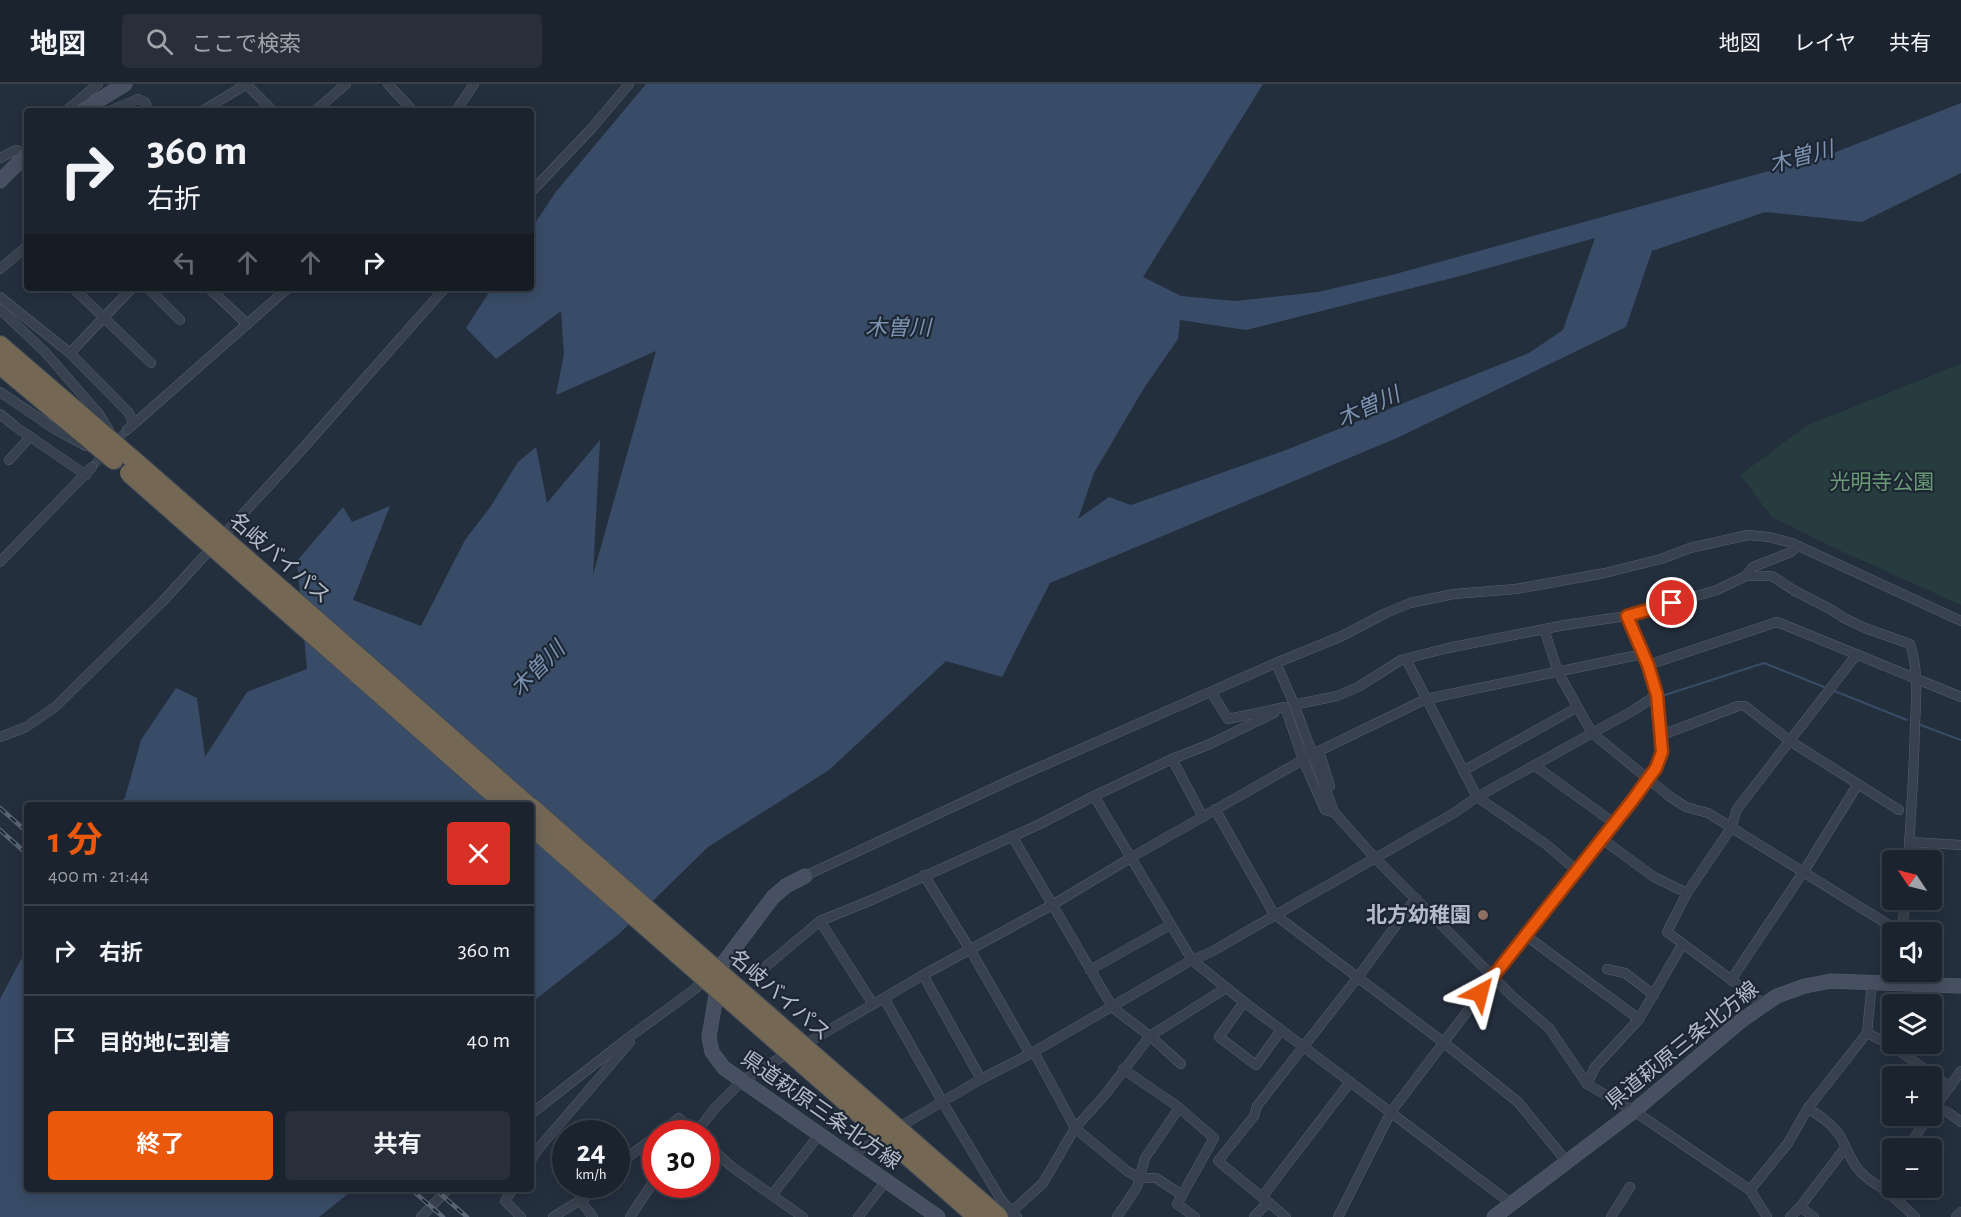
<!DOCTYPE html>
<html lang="ja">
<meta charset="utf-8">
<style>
:root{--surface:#1b232e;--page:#282f3a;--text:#f1f3f6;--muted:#a0a4aa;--line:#39404a;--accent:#ea580c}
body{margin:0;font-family:"Alegreya Sans","Noto Sans JP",sans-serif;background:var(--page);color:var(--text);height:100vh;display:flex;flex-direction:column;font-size:22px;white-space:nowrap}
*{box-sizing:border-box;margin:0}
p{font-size:20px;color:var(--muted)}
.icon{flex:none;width:33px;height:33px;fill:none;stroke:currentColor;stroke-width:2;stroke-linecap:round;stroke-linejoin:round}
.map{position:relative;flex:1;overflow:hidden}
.side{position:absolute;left:24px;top:718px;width:510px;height:390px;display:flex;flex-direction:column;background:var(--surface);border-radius:6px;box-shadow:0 3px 15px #0003,0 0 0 2px var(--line)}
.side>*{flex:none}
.guide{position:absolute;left:24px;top:24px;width:510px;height:183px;border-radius:6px;box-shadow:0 3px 15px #0003,0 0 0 2px var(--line);background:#1b232e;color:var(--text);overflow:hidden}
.needle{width:39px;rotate:305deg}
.fabs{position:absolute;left:1882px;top:766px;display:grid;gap:12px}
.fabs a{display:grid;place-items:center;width:60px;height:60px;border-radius:6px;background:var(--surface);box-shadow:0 3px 15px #0003,0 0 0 2px var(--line);font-size:30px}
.speed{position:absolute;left:552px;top:1036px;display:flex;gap:12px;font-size:30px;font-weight:700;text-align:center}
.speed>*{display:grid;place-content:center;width:78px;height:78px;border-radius:50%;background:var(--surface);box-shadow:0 3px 15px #0003,0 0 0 2px var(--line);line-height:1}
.speed small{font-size:15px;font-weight:400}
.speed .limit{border:9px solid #d22;background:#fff;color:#111}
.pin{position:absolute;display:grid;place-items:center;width:51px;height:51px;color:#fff;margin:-26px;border:3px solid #fff;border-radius:50%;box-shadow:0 2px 6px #0007}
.me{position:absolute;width:66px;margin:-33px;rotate:38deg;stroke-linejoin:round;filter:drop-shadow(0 0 4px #0008)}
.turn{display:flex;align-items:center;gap:21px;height:126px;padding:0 24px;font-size:27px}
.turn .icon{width:78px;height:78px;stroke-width:2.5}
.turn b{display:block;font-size:42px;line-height:51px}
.lanes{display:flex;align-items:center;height:57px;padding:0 24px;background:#0003;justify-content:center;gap:30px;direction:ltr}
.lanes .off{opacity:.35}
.round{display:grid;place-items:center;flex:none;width:63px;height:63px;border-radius:6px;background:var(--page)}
.head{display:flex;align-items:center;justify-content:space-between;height:102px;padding:0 24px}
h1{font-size:36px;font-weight:700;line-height:45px;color:var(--accent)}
.action{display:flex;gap:12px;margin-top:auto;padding:12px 24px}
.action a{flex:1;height:69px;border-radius:6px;background:var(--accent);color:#fff;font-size:24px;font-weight:700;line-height:69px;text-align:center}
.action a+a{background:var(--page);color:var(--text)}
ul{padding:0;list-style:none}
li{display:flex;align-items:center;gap:18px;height:90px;padding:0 24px;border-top:2px solid var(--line)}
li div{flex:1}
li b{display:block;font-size:22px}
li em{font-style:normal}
header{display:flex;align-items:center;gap:36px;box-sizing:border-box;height:84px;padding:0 30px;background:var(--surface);border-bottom:2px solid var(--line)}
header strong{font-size:28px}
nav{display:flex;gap:33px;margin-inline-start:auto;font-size:21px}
.search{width:420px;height:54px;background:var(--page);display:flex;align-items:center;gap:15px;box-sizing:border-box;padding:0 21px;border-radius:6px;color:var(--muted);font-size:22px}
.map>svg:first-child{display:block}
.green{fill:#263c3f}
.water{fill:#394c67;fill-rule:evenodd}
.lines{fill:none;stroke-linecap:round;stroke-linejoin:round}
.stream{stroke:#394c67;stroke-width:2}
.street-tunnel{stroke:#3a4453;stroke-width:9;stroke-dasharray:9 4.5;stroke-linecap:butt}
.street-casing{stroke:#565f6c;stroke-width:10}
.secondary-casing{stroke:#565f6c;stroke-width:15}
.highway-casing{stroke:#434c59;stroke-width:20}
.street{stroke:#38414e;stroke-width:9}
.secondary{stroke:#465061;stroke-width:14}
.highway{stroke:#746855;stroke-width:18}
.rail-casing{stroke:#5a6575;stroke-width:4.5}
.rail{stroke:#1d2633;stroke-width:2;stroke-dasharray:7;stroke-linecap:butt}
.highway-bridge-casing{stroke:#434c59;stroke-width:20;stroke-linecap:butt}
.highway-bridge{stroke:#746855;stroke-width:18}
.route-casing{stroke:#983908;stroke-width:15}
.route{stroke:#ea580c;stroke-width:10}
.education-dot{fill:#8d6e63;stroke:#1d2633;stroke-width:2}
.labels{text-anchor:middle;stroke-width:4.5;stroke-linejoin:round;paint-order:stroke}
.park-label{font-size:21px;fill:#6b9a76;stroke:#1d2633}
.street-label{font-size:21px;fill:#b4bcc9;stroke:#1d2633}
.poi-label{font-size:21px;font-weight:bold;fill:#b4bcc9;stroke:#1d2633;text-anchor:end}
.water-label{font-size:22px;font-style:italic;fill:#7c92b1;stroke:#1d2633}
</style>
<header>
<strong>地図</strong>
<div class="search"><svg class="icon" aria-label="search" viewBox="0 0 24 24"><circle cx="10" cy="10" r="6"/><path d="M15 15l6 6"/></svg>ここで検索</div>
<nav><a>地図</a><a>レイヤ</a><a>共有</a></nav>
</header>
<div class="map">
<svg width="1961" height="1133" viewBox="0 0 1961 1133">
<rect width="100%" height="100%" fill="#242f3e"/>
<!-- green -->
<path class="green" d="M 1961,280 L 1961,521 L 1828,461 L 1772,433 L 1740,391 L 1806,342 Z"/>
<!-- water -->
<g class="water">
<path d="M 646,0 L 1263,0 L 1143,193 L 1181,212 L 1235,217 L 1318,208 L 1392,191 L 1831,70 L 1961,19 L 1961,89 L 1862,138 L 1765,128 L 1652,167 L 1626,243 L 1397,354 L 1050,499 L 1002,593 L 946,577 L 829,686 L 708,763 L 619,850 L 531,919 L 531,722 L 115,722 L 125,714 L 141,656 L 176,604 L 197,614 L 205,673 L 247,608 L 307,585 L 297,477 L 343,423 L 352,438 L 390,422 L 353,516 L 421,542 L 465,456 L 491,422 L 518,378 L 536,363 L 547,419 L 600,356 L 593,491 L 656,267 L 556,311 L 564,270 L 561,227 L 496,275 L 466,244 L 492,204 L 531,204 L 531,145 L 555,109 ZM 1595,154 L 1563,246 L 1529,269 L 1286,366 L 1131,421 L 1109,413 L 1078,435 L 1094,389 L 1144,304 L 1178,255 L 1180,236 L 1246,246 L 1460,192 Z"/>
<path d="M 27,864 L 27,1106 L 353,1106 L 319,1133 L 0,1133 L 0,915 Z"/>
</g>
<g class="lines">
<!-- stream -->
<g class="stream">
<path d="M 1832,606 L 1907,636"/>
<path d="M 1662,612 L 1764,579 L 1824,603"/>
<path d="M 1918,640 L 1961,656"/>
</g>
<!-- street-tunnel -->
<path class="street-tunnel" d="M 92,383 L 127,346"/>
<!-- street casing -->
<g class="street-casing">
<g id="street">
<path d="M 246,0 L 273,27"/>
<path d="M 388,0 L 413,27"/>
<path d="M 66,27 L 98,0"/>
<path d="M 109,27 L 138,15 L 145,18 L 149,27"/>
<path d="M 202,27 L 247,0"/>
<path d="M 315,27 L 346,0"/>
<path d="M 456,27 L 474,0"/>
<path d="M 0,74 L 16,66 L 27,70"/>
<path d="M 531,108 L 592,44 L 629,0"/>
<path d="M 0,185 L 27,162"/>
<path d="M 73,204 L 151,279"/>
<path d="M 148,204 L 180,236"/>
<path d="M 209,204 L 247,240"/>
<path d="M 0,213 L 70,269 L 129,329 L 133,339"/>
<path d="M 0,225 L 45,268 L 99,330 L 110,348"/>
<path d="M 70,269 L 132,204"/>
<path d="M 0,308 L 55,345 L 86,362"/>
<path d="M 0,330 L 16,343 L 86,391"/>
<path d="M 127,346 L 288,204"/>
<path d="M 9,376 L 30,353"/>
<path d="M 0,478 L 92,383"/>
<path d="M 1746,492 L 1772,492 L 1795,507 L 1830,525 L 1844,534 L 1865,544 L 1910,560 C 1919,587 1916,614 1915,642 C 1914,687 1911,732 1908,777"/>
<path d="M 1627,532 L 1643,570"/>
<path d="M 1544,545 L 1558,588 L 1592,649 L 1669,712 L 1686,723 L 1708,729 L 1902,849"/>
<path d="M 1406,575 L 1477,713 L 1547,761 L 1576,786"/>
<path d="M 1276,579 L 1294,620 L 1334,728"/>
<path d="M 1648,581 L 1777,538 L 1961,613"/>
<path d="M 1211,608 L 1228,635 L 1285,623 L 1303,676 L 1325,726 L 1334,728 L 1374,773 L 1513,913 L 1549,944 L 1587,1000 L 1634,1027 L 1750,1106 L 1767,1133"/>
<path d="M 1298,620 L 1337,612 L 1358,603 L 1401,576 L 1448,564 L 1565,541 L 1627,532 L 1717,506 L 1746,492 L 1753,483 L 1791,468 L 1798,462"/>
<path d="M 1662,651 L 1738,622 L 1745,622 L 1790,657 L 1899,726"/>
<path d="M 0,653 L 26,643 L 55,623 L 163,517 L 297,371 L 445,204"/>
<path d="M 1319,667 L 1330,702"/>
<path d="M 1315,669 L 1426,615 L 1643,570 L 1657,611 L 1662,651 L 1662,668 L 1656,684 L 1602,755 L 1525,851 L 1391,1028 L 1338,1133"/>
<path d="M 1172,675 L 1203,733"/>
<path d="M 1535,682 L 1614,739"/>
<path d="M 1463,687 L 1576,624"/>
<path d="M 1094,712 L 1192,876 L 1244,918 L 1512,1120"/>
<path d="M 1215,725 L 1274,830 L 1443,958 L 1518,1018 L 1567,1078"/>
<path d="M 1012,752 L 1113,924 L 1150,952 L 1181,980"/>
<path d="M 1602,755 L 1654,793 L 1687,809"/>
<path d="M 1909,758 L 1961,761"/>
<path d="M 924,791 L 971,867 L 1030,970"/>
<path d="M 805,792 L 1015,694 L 1276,579 L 1342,552 L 1386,529 L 1410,519 L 1454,510 L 1516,505 L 1605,489 L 1661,475 L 1690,464 L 1748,451 L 1769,453 L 1792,459 L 1961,537"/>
<path d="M 820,837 L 873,920"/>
<path d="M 1902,849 L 1905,816"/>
<path d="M 1525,851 L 1639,935"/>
<path d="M 1607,885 L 1625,889 L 1654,911"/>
<path d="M 1090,886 L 1170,841"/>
<path d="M 757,890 L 820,837 L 874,815 L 1038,741 L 1094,712 L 1172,675 L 1210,660 L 1274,629"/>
<path d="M 923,891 L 981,995"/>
<path d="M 1731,896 L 1804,787 L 1858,700"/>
<path d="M 884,914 L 942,1017 L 1002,1117 L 1017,1133"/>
<path d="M 1244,918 L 1219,953 L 1256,981 L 1281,946"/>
<path d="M 1764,920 L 1667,848 L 1687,809 L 1731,744 L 1737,725 L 1857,570"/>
<path d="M 1867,949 L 1891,961 L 1950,1003"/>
<path d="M 802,962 L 923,891 L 1052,821 L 1132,773 L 1308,673"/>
<path d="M 1034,968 L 1075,1044 L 1127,1087 L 1140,1094 L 1156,1094 L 1182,1111"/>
<path d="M 1123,985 L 1177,1022 L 1214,1054 L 1177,1120 L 1195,1133"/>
<path d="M 1587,1000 L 1595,983 L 1639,935 L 1682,861"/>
<path d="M 1935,1023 L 1949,1029 L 1961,1038"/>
<path d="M 1808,1024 C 1820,1032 1832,1040 1840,1052 C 1846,1062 1850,1075 1858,1085 C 1867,1097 1880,1101 1891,1111 C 1900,1118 1907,1126 1915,1133"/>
<path d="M 1932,1027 L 1961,987"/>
<path d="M 531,1030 L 628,954 L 695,905 L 706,893"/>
<path d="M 659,1050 L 679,1034 L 695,1050"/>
<path d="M 695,1050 L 715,1024 L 742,997 L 790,968"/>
<path d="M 706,1060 L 732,1083 L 803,1133"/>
<path d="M 1909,1065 L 1908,1063 L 1929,1032"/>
<path d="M 850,1072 L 981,995 L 1030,970 L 1192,876 L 1211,868 L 1454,729 L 1477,713 L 1634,626 L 1657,611"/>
<path d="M 531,1076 L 539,1064 L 630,958"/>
<path d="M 616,1087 L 627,1074 L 656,1052"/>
<path d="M 1883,1105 L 1893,1093"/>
<path d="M 512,1106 L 505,1117 L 521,1133"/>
<path d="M 1750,1106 L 1788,1059 L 1808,1024 L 1867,949 L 1872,898"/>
<path d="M 772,1111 L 819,1051"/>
<path d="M 1262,1113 L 1350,998"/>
<path d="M 580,1116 L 593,1133"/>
<path d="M 1800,1123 L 1814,1133"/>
<path d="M 421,1133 L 447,1106"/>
<path d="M 553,1133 L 605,1101"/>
<path d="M 630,1133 L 656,1094"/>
<path d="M 858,1133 L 886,1097"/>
<path d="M 1006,1133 L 1043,1099 L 1075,1044 L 1104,1012 L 1150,952 L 1226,904"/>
<path d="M 1117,1133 L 1137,1103 L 1145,1074 L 1179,1024"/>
<path d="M 1254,1133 L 1268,1118"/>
<path d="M 1286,1133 L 1218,1077 L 1254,1032 L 1257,1022 L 1358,893 L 1416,814"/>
<path d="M 1611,1133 L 1630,1103"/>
<path d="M 1790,1133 L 1800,1123 L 1845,1064"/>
<path d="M 1956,1133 L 1961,1128"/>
</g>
</g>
<!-- secondary casing -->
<g class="secondary-casing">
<g id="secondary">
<path d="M 81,27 L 125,0"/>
<path d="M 0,97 L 27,70"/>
<path d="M 805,792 L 786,802 L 773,813 L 721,882 L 709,953 L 712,968 L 724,984 L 938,1133"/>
<path d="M 1494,1133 L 1634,1027 L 1742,936 L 1777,912 L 1805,902 L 1831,897 L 1961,902"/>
</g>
</g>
<!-- highway casing -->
<g class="highway-casing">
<g id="highway">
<path d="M 0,261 L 136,378"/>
<path d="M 0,281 L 114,376"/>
<path d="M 531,723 L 687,860"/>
<path d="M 531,742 L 677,870"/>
</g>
</g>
<!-- street -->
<use href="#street" class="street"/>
<!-- secondary -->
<use href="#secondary" class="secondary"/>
<!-- highway -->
<use href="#highway" class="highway"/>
<!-- rail casing -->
<g class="rail-casing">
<g id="rail">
<path d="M 0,724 L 27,748"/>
<path d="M 0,746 L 27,770"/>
<path d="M 412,1106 L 443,1133"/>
<path d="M 436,1106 L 467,1133"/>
</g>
</g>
<!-- rail -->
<use href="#rail" class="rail"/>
<!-- highway-bridge casing -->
<g class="highway-bridge-casing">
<g id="highway-bridge">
<path d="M 136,378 L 529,722"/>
<path d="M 129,389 L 507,722"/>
<path d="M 687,860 L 999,1133"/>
<path d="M 677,870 L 977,1133"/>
</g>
</g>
<!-- highway-bridge -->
<use href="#highway-bridge" class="highway-bridge"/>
</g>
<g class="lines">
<!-- route casing -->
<g class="route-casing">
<path id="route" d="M 1480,909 L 1632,717 L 1656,684 L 1662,668 L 1657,611 L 1648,581 L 1627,532 L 1672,519"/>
</g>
<!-- route -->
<use href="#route" class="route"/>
</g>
<!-- markers -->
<circle class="education-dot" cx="1483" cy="831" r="6"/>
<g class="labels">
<!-- park labels -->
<g class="park-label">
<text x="1882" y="405">光明寺公園</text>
</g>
<!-- street labels -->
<g class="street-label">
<text transform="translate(280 474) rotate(41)" y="7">名岐バイパス</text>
<text transform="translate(780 911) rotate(41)" y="7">名岐バイパス</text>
<text transform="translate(1682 961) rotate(-39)" y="7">県道萩原三条北方線</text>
<text transform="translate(821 1026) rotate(35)" y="7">県道萩原三条北方線</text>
</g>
<!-- poi labels -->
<g class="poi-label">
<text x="1471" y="838">北方幼稚園</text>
</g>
<!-- water labels -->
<g class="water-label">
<text transform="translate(1801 72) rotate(-15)" y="8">木曽川</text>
<text x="898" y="251">木曽川</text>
<text transform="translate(1368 322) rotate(-24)" y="8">木曽川</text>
<text transform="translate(537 584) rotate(-45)" y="8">木曽川</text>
</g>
</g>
</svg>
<div class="fabs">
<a><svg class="needle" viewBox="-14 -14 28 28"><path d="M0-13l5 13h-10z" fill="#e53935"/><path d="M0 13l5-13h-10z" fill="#a0a4aa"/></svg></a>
<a><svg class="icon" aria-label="sound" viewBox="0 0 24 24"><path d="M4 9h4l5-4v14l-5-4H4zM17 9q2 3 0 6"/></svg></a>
<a><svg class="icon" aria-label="layers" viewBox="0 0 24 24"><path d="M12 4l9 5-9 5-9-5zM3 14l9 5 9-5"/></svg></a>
<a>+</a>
<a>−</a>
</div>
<div class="speed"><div>24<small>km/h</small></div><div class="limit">30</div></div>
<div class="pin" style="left:1672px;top:519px;background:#d93025"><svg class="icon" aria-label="arrive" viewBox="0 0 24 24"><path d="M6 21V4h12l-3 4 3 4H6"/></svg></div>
<svg class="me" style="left:1480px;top:909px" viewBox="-20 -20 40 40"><path d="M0-17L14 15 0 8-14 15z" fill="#ea580c" stroke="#fff" stroke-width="4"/></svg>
<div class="guide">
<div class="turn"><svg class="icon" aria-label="right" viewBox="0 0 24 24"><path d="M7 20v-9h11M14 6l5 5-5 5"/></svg><div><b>360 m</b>右折</div></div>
<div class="lanes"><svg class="icon off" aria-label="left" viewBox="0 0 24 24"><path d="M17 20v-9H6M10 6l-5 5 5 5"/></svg><svg class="icon off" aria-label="ahead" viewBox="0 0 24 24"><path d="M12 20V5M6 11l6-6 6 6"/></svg><svg class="icon off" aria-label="ahead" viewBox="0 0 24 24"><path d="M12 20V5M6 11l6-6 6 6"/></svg><svg class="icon" aria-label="right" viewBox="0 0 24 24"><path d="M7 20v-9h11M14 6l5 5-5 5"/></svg></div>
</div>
<section class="side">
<div class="head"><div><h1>1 分</h1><p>400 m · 21:44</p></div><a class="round" style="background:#d93025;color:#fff"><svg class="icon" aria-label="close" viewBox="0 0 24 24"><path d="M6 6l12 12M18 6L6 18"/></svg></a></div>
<ul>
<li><svg class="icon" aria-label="right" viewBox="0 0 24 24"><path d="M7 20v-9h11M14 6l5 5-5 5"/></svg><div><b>右折</b></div><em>360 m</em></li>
<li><svg class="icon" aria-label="arrive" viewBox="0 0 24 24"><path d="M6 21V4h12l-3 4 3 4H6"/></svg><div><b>目的地に到着</b></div><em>40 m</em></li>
</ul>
<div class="action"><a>終了</a><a>共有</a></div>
</section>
</div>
